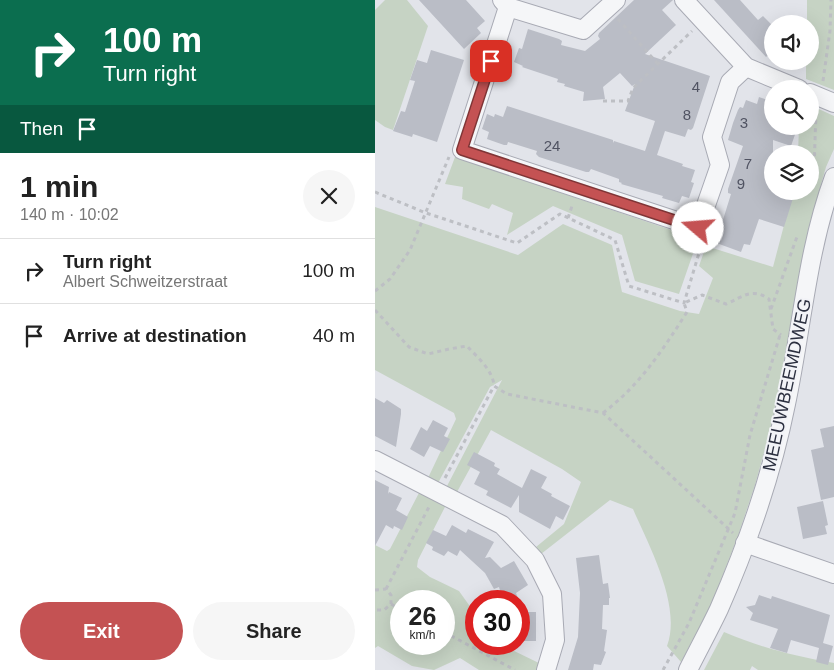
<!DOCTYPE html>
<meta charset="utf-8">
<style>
:root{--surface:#fff;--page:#f6f6f6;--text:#222;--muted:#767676;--line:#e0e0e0;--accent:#c45253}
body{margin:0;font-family:Arial,sans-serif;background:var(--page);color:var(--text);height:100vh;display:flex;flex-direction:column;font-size:19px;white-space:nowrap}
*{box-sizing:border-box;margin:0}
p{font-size:16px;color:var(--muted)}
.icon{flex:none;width:28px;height:28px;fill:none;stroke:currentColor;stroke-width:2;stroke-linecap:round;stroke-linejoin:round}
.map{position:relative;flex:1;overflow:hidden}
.sheet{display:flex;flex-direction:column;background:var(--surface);width:375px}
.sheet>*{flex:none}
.banner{background:#0b6e4f;color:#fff;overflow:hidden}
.fabs{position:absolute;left:389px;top:15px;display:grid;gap:10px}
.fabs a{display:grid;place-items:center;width:55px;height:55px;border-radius:50%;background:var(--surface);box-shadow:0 5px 20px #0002;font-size:25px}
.speed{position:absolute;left:15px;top:590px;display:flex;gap:10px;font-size:25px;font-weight:700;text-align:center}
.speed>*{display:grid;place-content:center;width:65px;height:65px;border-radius:50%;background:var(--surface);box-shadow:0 5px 20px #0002;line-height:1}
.speed small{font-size:12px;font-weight:400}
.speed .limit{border:8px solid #d22;background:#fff;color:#111}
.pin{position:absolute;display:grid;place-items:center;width:42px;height:42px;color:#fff;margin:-21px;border-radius:10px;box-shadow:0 2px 8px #0006}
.me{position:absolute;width:55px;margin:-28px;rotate:288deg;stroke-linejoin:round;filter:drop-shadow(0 0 4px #0008)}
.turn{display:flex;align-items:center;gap:18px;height:105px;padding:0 20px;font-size:22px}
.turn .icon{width:65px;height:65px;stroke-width:2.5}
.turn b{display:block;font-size:35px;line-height:42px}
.then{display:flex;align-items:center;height:48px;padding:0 20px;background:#0003;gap:10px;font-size:19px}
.round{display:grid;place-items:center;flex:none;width:52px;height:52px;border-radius:26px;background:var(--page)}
.head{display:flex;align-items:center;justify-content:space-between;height:85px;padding:0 20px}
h1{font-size:30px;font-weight:700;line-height:38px}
.action{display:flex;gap:10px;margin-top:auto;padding:10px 20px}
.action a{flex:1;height:58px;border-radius:30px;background:var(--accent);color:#fff;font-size:20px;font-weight:700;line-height:58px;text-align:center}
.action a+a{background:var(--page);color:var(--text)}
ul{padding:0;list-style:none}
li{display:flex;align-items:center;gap:15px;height:65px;padding:0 20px;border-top:1px solid var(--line)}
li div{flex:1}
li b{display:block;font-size:19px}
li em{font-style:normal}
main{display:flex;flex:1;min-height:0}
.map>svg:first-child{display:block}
.green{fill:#c6d3c4;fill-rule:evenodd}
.building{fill:#babdc6}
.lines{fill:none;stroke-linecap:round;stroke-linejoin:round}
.minor-casing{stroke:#a8aab4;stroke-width:20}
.path{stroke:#bdbfc4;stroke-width:3;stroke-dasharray:4 4;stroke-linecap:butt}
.minor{stroke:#f5f6f8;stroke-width:18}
.route-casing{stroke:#7f3536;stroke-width:12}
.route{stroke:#c45253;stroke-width:9}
.labels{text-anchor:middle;stroke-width:4;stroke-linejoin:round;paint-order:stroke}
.number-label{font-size:15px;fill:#505362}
.street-label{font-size:18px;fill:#2c3040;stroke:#f2f3f7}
</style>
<main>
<section class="sheet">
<div class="banner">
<div class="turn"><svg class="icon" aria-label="right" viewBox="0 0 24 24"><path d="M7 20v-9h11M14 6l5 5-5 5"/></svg><div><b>100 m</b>Turn right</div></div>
<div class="then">Then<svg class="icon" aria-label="arrive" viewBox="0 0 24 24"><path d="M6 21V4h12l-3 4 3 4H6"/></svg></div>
</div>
<div class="head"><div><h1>1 min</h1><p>140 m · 10:02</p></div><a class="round"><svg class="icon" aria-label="close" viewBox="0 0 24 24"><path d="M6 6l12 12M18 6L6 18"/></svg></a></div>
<ul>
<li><svg class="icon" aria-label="right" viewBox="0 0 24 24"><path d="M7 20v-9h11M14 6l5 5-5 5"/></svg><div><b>Turn right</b><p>Albert Schweitzerstraat</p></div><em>100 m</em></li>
<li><svg class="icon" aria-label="arrive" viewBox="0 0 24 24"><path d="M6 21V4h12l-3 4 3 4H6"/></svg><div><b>Arrive at destination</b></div><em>40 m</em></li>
</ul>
<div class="action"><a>Exit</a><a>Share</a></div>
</section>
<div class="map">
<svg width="459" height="670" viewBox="0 0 459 670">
<rect width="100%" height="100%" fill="#e2e4ea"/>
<!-- green -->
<g class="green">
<path d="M 10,0 L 32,0 L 53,26 L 18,130 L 10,127 L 0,120 L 0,10 Z"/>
<path d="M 432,0 L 459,0 L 459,90 L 431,79 L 431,61 L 435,61 L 435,24 L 432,24 Z"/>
<path d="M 435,105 L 459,116 L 459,149 L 451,167 L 433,230 L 398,420 L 380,485 L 363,536 L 337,603 L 306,662 L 292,646 C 307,606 274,546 258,509 L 235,500 L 166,554 L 161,547 L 189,524 L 206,482 L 187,469 L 116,430 L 82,492 L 71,488 L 127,380 L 115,387 L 63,483 L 53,478 L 81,419 L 79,413 L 0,370 L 0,207 L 143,255 L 188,224 L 237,245 L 247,292 L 305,311 L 324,314 L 338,278 L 324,266 L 331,246 L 398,267 L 418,191 L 435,191 L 435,154 L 423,154 L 424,126 L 435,126 Z"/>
<path d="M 80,157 L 323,239 L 304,294 L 260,281 L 247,235 L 178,206 L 132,235 L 138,213 L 117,204 L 114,209 L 87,199 L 88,187 L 70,184 Z"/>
<path d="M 46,489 L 72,503 L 43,560 L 42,567 L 55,577 L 84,591 L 94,605 L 101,631 L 101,644 L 125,644 L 168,665 L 165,670 L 104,670 L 85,658 L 59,670 L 37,666 L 3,646 L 0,648 L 0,545 L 12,551 L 15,549 ZM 26,601 L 69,601 L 69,644 L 26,644 Z"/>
<path d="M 349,632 C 387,648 419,656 459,663 L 459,670 L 383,670 L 377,666 L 375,670 L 329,670 Z"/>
</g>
<!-- building -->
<g class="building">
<path d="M 44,0 L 91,0 L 110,21 L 102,28 L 106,33 L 89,49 Z"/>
<path d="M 259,0 L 298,0 L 287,10 L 301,25 L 270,54 L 335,76 L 318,128 L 316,130 L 313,129 L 310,137 L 290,131 L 282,155 L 308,164 L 307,166 L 320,170 L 316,182 L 319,183 L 314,198 L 307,196 L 304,203 L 287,198 L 288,196 L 246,184 L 247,183 L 244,182 L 244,179 L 216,169 L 214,172 L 211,172 L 164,157 L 161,154 L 162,151 L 133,142 L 132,145 L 129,145 L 112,139 L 114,132 L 107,129 L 112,114 L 119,117 L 120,114 L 128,117 L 132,106 L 238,140 L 238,143 L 239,141 L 270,151 L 280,121 L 250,111 L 260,84 L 257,86 L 245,73 L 228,87 L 230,99 L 208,101 L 209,92 L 189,86 L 190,84 L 182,82 L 183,79 L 147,67 L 148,66 L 139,62 L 144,48 L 147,49 L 153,29 L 184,39 L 187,41 L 186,45 L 210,51 L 225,39 L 223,36 L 224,33 Z"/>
<path d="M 339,0 L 365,0 L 383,20 L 388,16 L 398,26 L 398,51 L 391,57 Z"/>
<path d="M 56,50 L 89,60 L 62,142 L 38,134 L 37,137 L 18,131 L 26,111 L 30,112 L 40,81 L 35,80 L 42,60 L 52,63 Z"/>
<path d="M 384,97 L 398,102 L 398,126 L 423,126 L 416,146 L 398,140 L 398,176 L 394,187 L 398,188 L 398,191 L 407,191 L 419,195 L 409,227 L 384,219 L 375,245 L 369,244 L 366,252 L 336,241 L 342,225 L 344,222 L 347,223 L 356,194 L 353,193 L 353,189 L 368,146 L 353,140 L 358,123 L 363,110 L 365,107 L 368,108 L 371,100 L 382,104 Z"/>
<path d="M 0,398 L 9,403 L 12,400 L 26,409 L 26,414 L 21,447 L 0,436 Z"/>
<path d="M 58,420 L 73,428 L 69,436 L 75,439 L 68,452 L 55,446 L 49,457 L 35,449 L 46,427 L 52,431 Z"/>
<path d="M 459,426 L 459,497 L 446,500 L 436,450 L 449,447 L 445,429 Z"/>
<path d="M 99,452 L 120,463 L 119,466 L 125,469 L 122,474 L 147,488 L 156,469 L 172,477 L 166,488 L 177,494 L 176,496 L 195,506 L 188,520 L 181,516 L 175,529 L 144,512 L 144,495 L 136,508 L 111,495 L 113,491 L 99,484 L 105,472 L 92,465 Z"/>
<path d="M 0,480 L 14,487 L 13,494 L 14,492 L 27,498 L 21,510 L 33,517 L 27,530 L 19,526 L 18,529 L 11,525 L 0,546 Z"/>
<path d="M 448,501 L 453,525 L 450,526 L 452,534 L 428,539 L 422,507 Z"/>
<path d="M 77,525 L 91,533 L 93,529 L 119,542 L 110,558 L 115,557 L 126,568 L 139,561 L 153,585 L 141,593 L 144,601 L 128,601 L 124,587 L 119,589 L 110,573 L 85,550 L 82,556 L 73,551 L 69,556 L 57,550 L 58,547 L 51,543 L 58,530 L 71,536 Z"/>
<path d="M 224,555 L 228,584 L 233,583 L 235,598 L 234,598 L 234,605 L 228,605 L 227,629 L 232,630 L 229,651 L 231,652 L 226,665 L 219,664 L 218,670 L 193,670 L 203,637 L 205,593 L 201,558 Z"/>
<path d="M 384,595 L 396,599 L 397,596 L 455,615 L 448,643 L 458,646 L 453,665 L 441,662 L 444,648 L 416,640 L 412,653 L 395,648 L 403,629 L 375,620 L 378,613 L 371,607 L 380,605 Z"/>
<rect x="144" y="612" width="17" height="29"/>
</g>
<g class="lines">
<!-- minor casing -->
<g class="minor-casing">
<g id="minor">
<path d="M 127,0 L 133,7 L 87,150 L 323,228 L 345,165 L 337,137 L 355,82 L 371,67"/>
<path d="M 309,0 L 371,67 L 424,89"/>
<path d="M 133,7 L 208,30 L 241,0"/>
<path d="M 435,93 L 459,103"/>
<path d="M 0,460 L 127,525 L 160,560 L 177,594 L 180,640 L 171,670"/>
<path d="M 370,543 L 459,574"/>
<path d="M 313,670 C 323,650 334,630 344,609 C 373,543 397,474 411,404 C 427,328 432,250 459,177"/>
</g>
</g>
<!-- path -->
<g class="path">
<path d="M 243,19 L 282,63"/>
<path d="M 448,81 L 455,31 L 456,0"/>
<path d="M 228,101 L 253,101 L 258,88 L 317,31"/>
<path d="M 437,188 L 439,170 L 441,112"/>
<path d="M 0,192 L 51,213 L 142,243 L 185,214 L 240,240 L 254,286 L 309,303 L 327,243"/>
<path d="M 193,218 L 198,203"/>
<path d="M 0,291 L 15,279 L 35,250 L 74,157"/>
<path d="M 396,309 L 423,234"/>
<path d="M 0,310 L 34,347 L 53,354 L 74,349 L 92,346 C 102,357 118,370 119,386 L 132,394 L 228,413 L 358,533"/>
<path d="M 228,413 C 265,385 287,351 312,312 L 309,303 L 327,295 L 351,304 C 368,297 376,287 394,299 L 398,329 L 406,335"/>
<path d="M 70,478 L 119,386"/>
<path d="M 11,589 L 55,505"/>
<path d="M 0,590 L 11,589 L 16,595 L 16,604 L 9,610 L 0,610"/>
<path d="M 16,604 L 26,610"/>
<path d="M 69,632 L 140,670"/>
<path d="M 288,670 L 314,623 L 360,513 L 375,435 L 405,335"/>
</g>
<!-- minor -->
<use href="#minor" class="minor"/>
</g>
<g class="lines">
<!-- route casing -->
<g class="route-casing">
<path id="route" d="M 116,61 L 87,150 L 323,228"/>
</g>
<!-- route -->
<use href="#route" class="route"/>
</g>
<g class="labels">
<!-- number labels -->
<g class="number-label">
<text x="321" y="92">4</text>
<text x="312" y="120">8</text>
<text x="369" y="128">3</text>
<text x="177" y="151">24</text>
<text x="373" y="169">7</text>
<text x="366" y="189">9</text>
</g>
<!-- street labels -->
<g class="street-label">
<text transform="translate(412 385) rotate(-78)" y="6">MEEUWBEEMDWEG</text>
</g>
</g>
</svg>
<div class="fabs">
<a><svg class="icon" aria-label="sound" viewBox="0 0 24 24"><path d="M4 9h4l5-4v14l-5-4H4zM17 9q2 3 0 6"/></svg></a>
<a><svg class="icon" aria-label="search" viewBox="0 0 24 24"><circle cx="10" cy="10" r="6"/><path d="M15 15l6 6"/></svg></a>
<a><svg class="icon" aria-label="layers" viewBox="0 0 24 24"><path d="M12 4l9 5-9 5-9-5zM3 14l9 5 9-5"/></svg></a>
</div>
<div class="speed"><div>26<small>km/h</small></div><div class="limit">30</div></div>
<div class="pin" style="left:116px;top:61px;background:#d93025"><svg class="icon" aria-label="arrive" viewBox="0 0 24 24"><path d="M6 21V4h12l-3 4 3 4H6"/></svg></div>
<svg class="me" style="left:323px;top:228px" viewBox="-20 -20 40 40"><circle r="19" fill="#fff"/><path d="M0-13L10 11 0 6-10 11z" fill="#c45253"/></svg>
</div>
</main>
